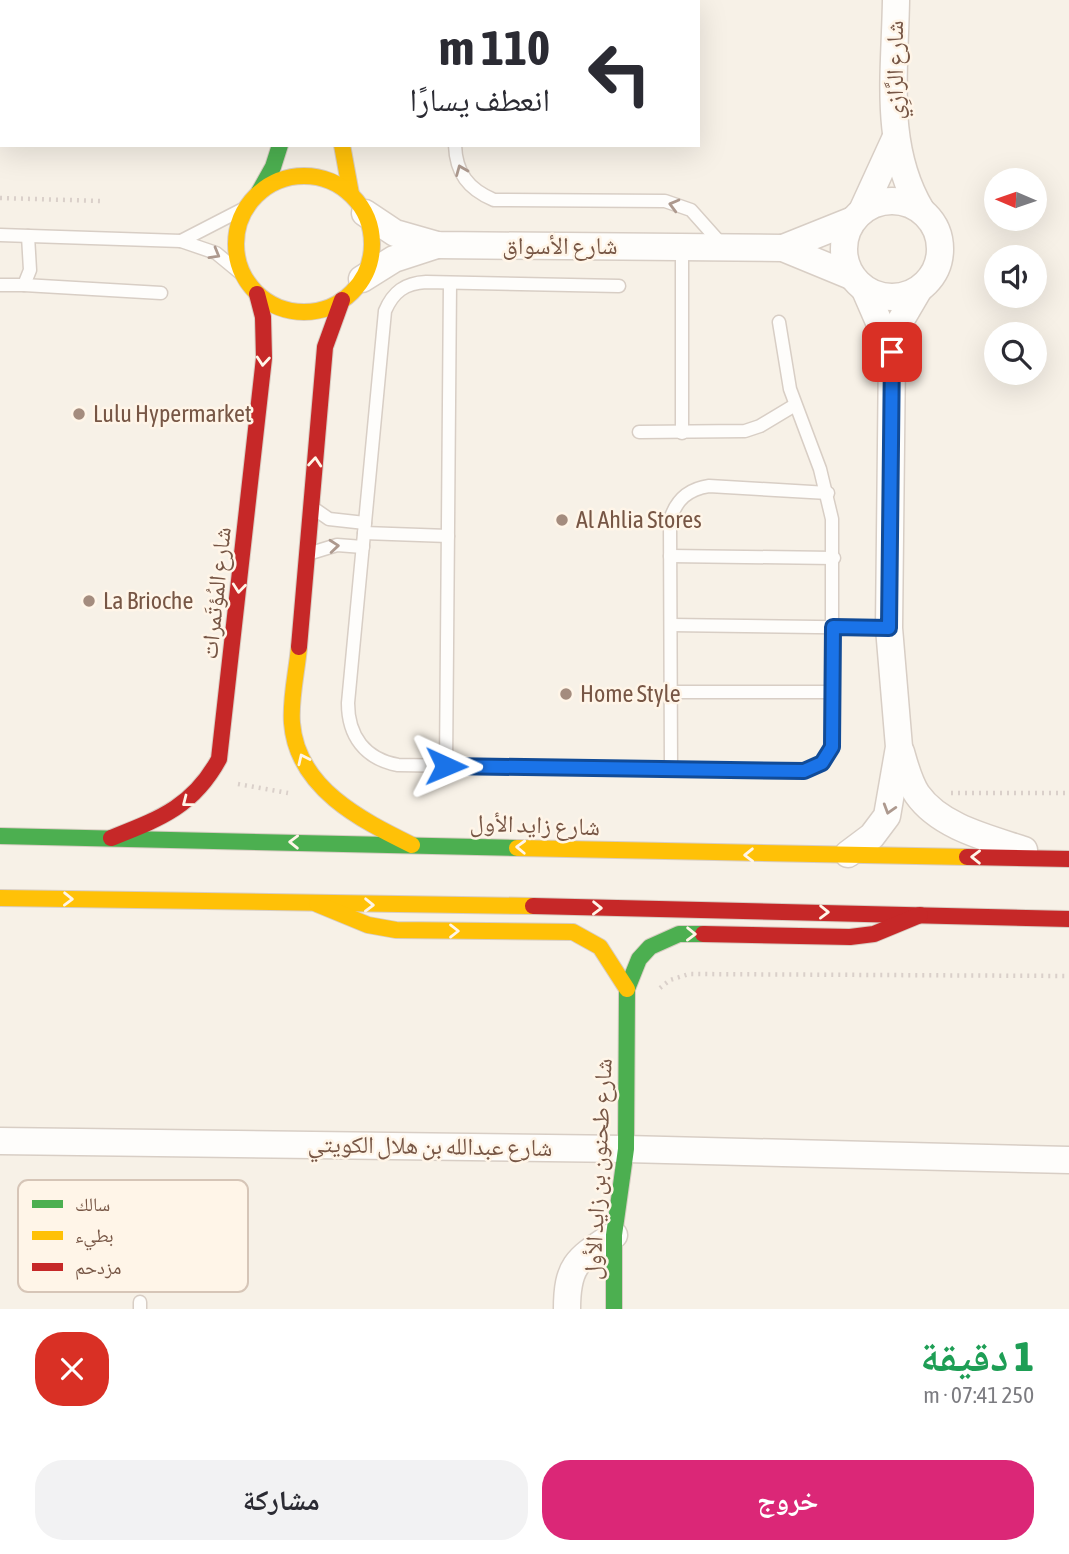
<!DOCTYPE html>
<html lang="ar">
<meta charset="utf-8">
<style>
:root{--surface:#fff;--page:#f2f2f3;--text:#2b2b33;--muted:#7c7c81;--accent:#db2777}
body{margin:0;font-family:"Asap Condensed","Noto Naskh Arabic",sans-serif;background:var(--page);color:var(--text);direction:rtl;height:100vh;display:flex;flex-direction:column;font-size:26px;white-space:nowrap}
*{box-sizing:border-box;margin:0}
p{font-size:23px;color:var(--muted)}
.icon{flex:none;width:38px;height:38px;fill:none;stroke:currentColor;stroke-width:2;stroke-linecap:round;stroke-linejoin:round}
.map{position:relative;height:1309px;overflow:hidden;direction:ltr}
.details{display:flex;flex-direction:column;background:var(--surface);flex:1}
.details>*{flex:none}
.guide{position:absolute;left:0px;top:0px;width:700px;height:147px;box-shadow:0 7px 28px #0002;direction:rtl;background:#fff;color:var(--text);overflow:hidden}
.needle{width:46px;rotate:272deg}
.tools{position:absolute;left:984px;top:168px;display:grid;gap:14px}
.tools a{display:grid;place-items:center;width:63px;height:63px;border-radius:50%;background:var(--surface);box-shadow:0 7px 28px #0002;font-size:35px}
.pin{position:absolute;display:grid;place-items:center;width:60px;height:60px;color:#fff;margin:-30px;border-radius:14px;box-shadow:0 4px 10px #0006}
.me{position:absolute;width:77px;margin:-38px;rotate:91deg;stroke-linejoin:round;filter:drop-shadow(0 0 5px #0008)}
.turn{display:flex;align-items:center;gap:24px;height:147px;padding:0 35px;font-size:32px}
.turn .icon{width:91px;height:91px;stroke-width:2.5}
.turn b{display:block;font-size:49px;line-height:60px}
.round{display:grid;place-items:center;flex:none;width:74px;height:74px;border-radius:28px;background:var(--page)}
.headline{display:flex;align-items:center;justify-content:space-between;height:119px;padding:0 35px}
h1{font-size:42px;font-weight:800;line-height:52px;color:#1e9e55}
.action{display:flex;gap:14px;margin-top:auto;padding:14px 35px}
.action a{flex:1;height:80px;border-radius:28px;background:var(--accent);color:#fff;font-size:28px;font-weight:800;line-height:80px;text-align:center}
.action a+a{background:var(--page);color:var(--text)}
.map>svg:first-child{display:block}
.lines{fill:none;stroke-linecap:round;stroke-linejoin:round}
.lane-casing{stroke:#d8cec5;stroke-width:15}
.street-casing{stroke:#d8cec5;stroke-width:29}
.fast-casing{stroke:#d8cdc3;stroke-width:18}
.slow-casing{stroke:#d8cdc3;stroke-width:18}
.jam-casing{stroke:#d8cdc3;stroke-width:18}
.path{stroke:#dad0ca;stroke-width:4.5;stroke-dasharray:2 5;stroke-linecap:butt}
.lane{stroke:#fefdfb;stroke-width:12}
.street{stroke:#fefdfb;stroke-width:26}
.fast{stroke:#4caf50;stroke-width:16}
.slow{stroke:#ffc107;stroke-width:16}
.jam{stroke:#c62828;stroke-width:16}
.oneway{stroke:#ad998e}
.oneway2{stroke:#fff5e8}
.route-casing{stroke:#114b97;stroke-width:18}
.route{stroke:#1a73e8;stroke-width:12}
.poi-dot{fill:#a48c7e;stroke:#fff5e8;stroke-width:2.5}
.labels{text-anchor:middle;stroke-width:5;stroke-linejoin:round;paint-order:stroke}
.street-label{font-size:24px;fill:#775645;stroke:#fff5e8}
.poi-label{font-size:24px;fill:#775645;stroke:#fff5e8;text-anchor:start}
.key{fill:#fff5e8;stroke:#d6c5b7;stroke-width:2}
.key-label{font-size:19px;fill:#775645}
</style>
<div class="map">
<svg width="1069" height="1309" viewBox="0 0 1069 1309">
<rect width="100%" height="100%" fill="#f7f1e7"/>
<g class="lines">
<!-- lane casing -->
<g class="lane-casing">
<g id="lane">
<path d="M 456,2 L 456,0"/>
<path d="M 455,145 C 456,173 468,189 494,200 L 665,201 L 691,210 L 724,247"/>
<path d="M 0,235 L 181,241 L 216,253 L 244,276"/>
<path d="M 181,241 L 245,208"/>
<path d="M 682,247 L 682,433"/>
<path d="M 0,285 L 24,285 L 30,270 L 28,236"/>
<path d="M 24,285 L 161,293"/>
<path d="M 619,286 L 426,282 C 405,283 393,292 385,311 L 348,703 C 348,736 365,759 398,765 L 804,771 C 822,767 831,756 832,738 L 832,519 L 820,469 L 790,389 L 779,322"/>
<path d="M 639,432 L 745,431 L 760,426 L 795,405"/>
<path d="M 316,510 L 329,519 L 365,523"/>
<path d="M 364,533 L 448,536"/>
<path d="M 311,553 L 337,545 L 363,547"/>
<path d="M 670,556 L 834,558"/>
<path d="M 671,625 L 889,628"/>
<path d="M 671,692 L 833,692"/>
<path d="M 446,766 L 450,283"/>
<path d="M 671,769 L 670,520 C 676,500 688,489 709,486 L 828,493"/>
<path d="M 140,1309 L 140,1302"/>
</g>
</g>
<!-- street casing -->
<g class="street-casing">
<g id="street">
<path d="M 896,0 C 895,72 883,146 921,210"/>
<circle cx="892" cy="249" r="48"/>
<path d="M 862,211 L 895,139"/>
<path d="M 365,213 L 395,233 L 437,245 L 783,248 L 851,276"/>
<path d="M 783,248 L 853,220"/>
<path d="M 362,279 L 394,259 L 437,245"/>
<path d="M 865,290 L 892,352"/>
<path d="M 901,752 C 905,766 909,782 917,794 C 940,827 988,838 1024,850"/>
<path d="M 848,854 L 872,836 L 887,816 L 899,747 L 889,628 L 892,352 L 901,320 L 918,291"/>
<path d="M 0,1141 L 626,1149 L 1069,1160"/>
<path d="M 567,1309 C 567,1264 578,1259 614,1235"/>
</g>
</g>
<!-- fast casing -->
<g class="fast-casing">
<g id="fast">
<path d="M 351,2 L 352,0"/>
<path d="M 259,192 L 273,167 L 280,145"/>
<path d="M 0,836 L 517,848"/>
<path d="M 614,1309 L 614,1235 L 626,1149 L 627,989 L 639,959 L 650,947 L 679,934 L 703,934"/>
</g>
</g>
<!-- slow casing -->
<g class="slow-casing">
<g id="slow">
<path d="M 294,0 L 294,2"/>
<path d="M 342,145 L 351,194"/>
<circle cx="304" cy="244" r="68"/>
<path d="M 299,647 C 297,671 290,699 292,723 C 297,788 361,820 412,845"/>
<path d="M 517,848 L 967,857"/>
<path d="M 0,898 L 533,906"/>
<path d="M 317,904 L 368,925 L 396,930 L 573,932 L 600,947 L 627,989"/>
</g>
</g>
<!-- jam casing -->
<g class="jam-casing">
<g id="jam">
<path d="M 299,647 L 325,347 L 342,300"/>
<path d="M 111,838 C 159,819 193,807 219,759 L 264,358 L 263,317 L 257,294"/>
<path d="M 967,857 L 1069,859"/>
<path d="M 533,906 L 1069,919"/>
<path d="M 703,934 L 850,937 L 874,934 L 920,915"/>
</g>
</g>
<!-- path -->
<g class="path">
<path d="M 0,198 L 102,201"/>
<path d="M 238,784 L 288,793"/>
<path d="M 951,793 L 1069,793"/>
<path d="M 660,988 L 670,980 L 689,974 L 1069,976"/>
</g>
<!-- lane -->
<use href="#lane" class="lane"/>
<!-- street -->
<use href="#street" class="street"/>
<!-- fast -->
<use href="#fast" class="fast"/>
<!-- slow -->
<use href="#slow" class="slow"/>
<!-- jam -->
<use href="#jam" class="jam"/>
</g>
<!-- one-way arrows -->
<defs><path id="oneway-chevron" d="M-2-3.5L2.5 0L-2 3.5" fill="none" stroke-width="1.6" stroke-linecap="round" stroke-linejoin="round" transform="scale(1.75)"/></defs>
<g class="oneway">
<use href="#oneway-chevron" transform="translate(461 170) rotate(-112)"/>
<use href="#oneway-chevron" transform="translate(674 205) rotate(-165)"/>
<use href="#oneway-chevron" transform="translate(215 254) rotate(30)"/>
<use href="#oneway-chevron" transform="translate(334 546) rotate(-5)"/>
<use href="#oneway-chevron" transform="translate(889 809) rotate(107)"/>
</g>
<g class="oneway2">
<use href="#oneway-chevron" transform="translate(263 361) rotate(95)"/>
<use href="#oneway-chevron" transform="translate(315 462) rotate(-85)"/>
<use href="#oneway-chevron" transform="translate(239 588) rotate(96)"/>
<use href="#oneway-chevron" transform="translate(303 759) rotate(-115)"/>
<use href="#oneway-chevron" transform="translate(187 802) rotate(142)"/>
<use href="#oneway-chevron" transform="translate(294 842) rotate(-179)"/>
<use href="#oneway-chevron" transform="translate(521 847) rotate(-178)"/>
<use href="#oneway-chevron" transform="translate(749 855) rotate(179)"/>
<use href="#oneway-chevron" transform="translate(976 857) rotate(-179)"/>
<use href="#oneway-chevron" transform="translate(68 899) rotate(1)"/>
<use href="#oneway-chevron" transform="translate(369 905) rotate(1)"/>
<use href="#oneway-chevron" transform="translate(597 908) rotate(1)"/>
<use href="#oneway-chevron" transform="translate(824 912) rotate(1)"/>
<use href="#oneway-chevron" transform="translate(454 931)"/>
<use href="#oneway-chevron" transform="translate(691 934) rotate(1)"/>
</g>
<g class="lines">
<!-- route casing -->
<g class="route-casing">
<path id="route" d="M 446,766 L 804,771 L 822,763 L 832,747 L 833,627 L 889,628 L 892,352"/>
</g>
<!-- route -->
<use href="#route" class="route"/>
</g>
<!-- markers -->
<g class="poi-dot">
<circle cx="79" cy="414" r="7"/>
<circle cx="562" cy="520" r="7"/>
<circle cx="89" cy="601" r="7"/>
<circle cx="566" cy="694" r="7"/>
</g>
<g class="labels">
<!-- street labels -->
<g class="street-label">
<text transform="translate(895 70) rotate(-90)" y="8">شارع الرَّازِي</text>
<text x="560" y="254">شارع الأسواق</text>
<text transform="translate(216 593) rotate(-84)" y="8">شارع المُؤتَمرات</text>
<text transform="translate(535 825) rotate(2)" y="8">شارع زايد الأول</text>
<text transform="translate(430 1146) rotate(1)" y="8">شارع عبدالله بن هلال الكويتي</text>
<text transform="translate(598 1169) rotate(-87)" y="8">شارع طحنون بن زايد الأول</text>
</g>
<!-- poi labels -->
<g class="poi-label">
<text x="93" y="422">Lulu Hypermarket</text>
<text x="576" y="528">Al Ahlia Stores</text>
<text x="103" y="609">La Brioche</text>
<text x="580" y="702">Home Style</text>
</g>
</g>
<!-- legend -->
<rect x="18" y="1180" width="230" height="112" rx="10" class="key"/>
<rect x="32" y="1200" width="31" height="8" fill="#4caf50"/>
<rect x="32" y="1231" width="31" height="9" fill="#ffc107"/>
<rect x="32" y="1263" width="31" height="8" fill="#c62828"/>
<g class="key-label">
<text x="75" y="1211">سالك</text>
<text x="75" y="1242">بطيء</text>
<text x="75" y="1274">مزدحم</text>
</g>
</svg>
<div class="tools">
<a><svg class="needle" viewBox="-14 -14 28 28"><path d="M0-13l5 13h-10z" fill="#e53935"/><path d="M0 13l5-13h-10z" fill="#7c7c81"/></svg></a>
<a><svg class="icon" aria-label="sound" viewBox="0 0 24 24"><path d="M4 9h4l5-4v14l-5-4H4zM17 9q2 3 0 6"/></svg></a>
<a><svg class="icon" aria-label="search" viewBox="0 0 24 24"><circle cx="10" cy="10" r="6"/><path d="M15 15l6 6"/></svg></a>
</div>
<div class="pin" style="left:892px;top:352px;background:#d93025"><svg class="icon" aria-label="arrive" viewBox="0 0 24 24"><path d="M6 21V4h12l-3 4 3 4H6"/></svg></div>
<svg class="me" style="left:446px;top:766px" viewBox="-20 -20 40 40"><path d="M0-17L14 15 0 8-14 15z" fill="#1a73e8" stroke="#fff" stroke-width="4"/></svg>
<div class="guide">
<div class="turn"><svg class="icon" aria-label="left" viewBox="0 0 24 24"><path d="M17 20v-9H6M10 6l-5 5 5 5"/></svg><div><b>110 m</b>انعطف يسارًا</div></div>
</div>
</div>
<section class="details">
<div class="headline"><div><h1>1 دقيقة</h1><p>250 m · 07:41</p></div><a class="round" style="background:#d93025;color:#fff"><svg class="icon" aria-label="close" viewBox="0 0 24 24"><path d="M6 6l12 12M18 6L6 18"/></svg></a></div>
<div class="action"><a>خروج</a><a>مشاركة</a></div>
</section>
